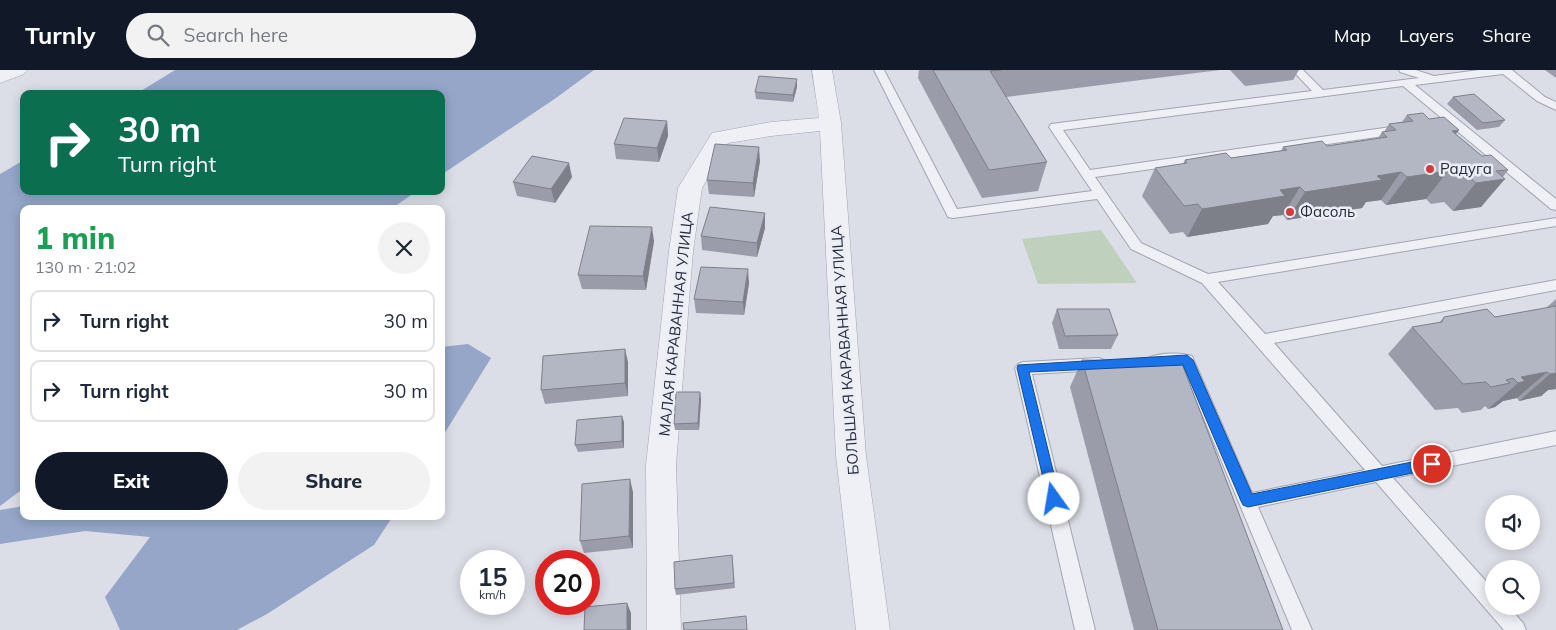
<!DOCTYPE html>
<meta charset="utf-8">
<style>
:root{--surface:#fff;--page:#f2f2f3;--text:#1f2937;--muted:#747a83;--line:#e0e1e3;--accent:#111827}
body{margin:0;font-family:Mulish,sans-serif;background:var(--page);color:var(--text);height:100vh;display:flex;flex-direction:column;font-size:19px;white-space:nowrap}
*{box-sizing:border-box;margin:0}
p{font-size:16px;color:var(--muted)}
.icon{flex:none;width:28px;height:28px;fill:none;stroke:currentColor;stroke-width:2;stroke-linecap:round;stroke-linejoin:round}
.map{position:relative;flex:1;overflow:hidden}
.details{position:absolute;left:20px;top:135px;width:425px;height:315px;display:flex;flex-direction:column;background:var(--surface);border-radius:10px;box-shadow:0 2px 12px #0003}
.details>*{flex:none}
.top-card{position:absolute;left:20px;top:20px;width:425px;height:105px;border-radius:10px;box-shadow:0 2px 12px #0003;background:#0b6e4f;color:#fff;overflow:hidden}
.controls{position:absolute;left:1485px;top:425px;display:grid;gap:10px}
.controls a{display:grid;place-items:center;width:55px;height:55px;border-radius:50%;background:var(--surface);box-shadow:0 2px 12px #0003;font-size:25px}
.speed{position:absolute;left:460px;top:480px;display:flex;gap:10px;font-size:25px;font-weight:700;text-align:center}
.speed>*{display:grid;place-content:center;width:65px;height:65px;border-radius:50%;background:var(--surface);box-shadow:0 2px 12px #0003;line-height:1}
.speed small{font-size:12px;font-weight:400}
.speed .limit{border:8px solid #d22;background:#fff;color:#111}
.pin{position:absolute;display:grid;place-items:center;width:42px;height:42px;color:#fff;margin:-21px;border:2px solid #fff;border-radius:50%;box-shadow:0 1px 5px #0007}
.me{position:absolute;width:55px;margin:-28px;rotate:347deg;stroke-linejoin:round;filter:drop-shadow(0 0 4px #0008)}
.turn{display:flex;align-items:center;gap:18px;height:105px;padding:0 15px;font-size:22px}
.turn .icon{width:65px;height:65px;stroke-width:2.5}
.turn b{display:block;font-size:35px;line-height:42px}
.round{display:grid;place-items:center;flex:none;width:52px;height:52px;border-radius:26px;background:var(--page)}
.head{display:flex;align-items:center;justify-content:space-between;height:85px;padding:0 15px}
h1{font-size:30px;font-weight:800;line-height:38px;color:#1e9e55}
.cta{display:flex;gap:10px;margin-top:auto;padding:10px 15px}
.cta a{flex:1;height:58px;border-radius:30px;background:var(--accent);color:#fff;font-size:20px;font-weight:800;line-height:58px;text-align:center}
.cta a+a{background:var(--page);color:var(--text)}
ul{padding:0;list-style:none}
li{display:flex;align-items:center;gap:15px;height:62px;margin:0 10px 8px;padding:0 5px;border:2px solid var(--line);border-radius:10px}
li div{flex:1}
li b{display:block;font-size:19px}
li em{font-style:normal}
header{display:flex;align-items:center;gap:30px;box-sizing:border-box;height:70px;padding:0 25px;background:var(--accent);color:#fff}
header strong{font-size:24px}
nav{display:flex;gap:28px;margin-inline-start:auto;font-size:18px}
.search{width:350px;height:45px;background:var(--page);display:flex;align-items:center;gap:12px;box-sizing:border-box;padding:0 18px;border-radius:28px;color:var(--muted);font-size:19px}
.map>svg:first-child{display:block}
.green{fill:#bfd1bd}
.water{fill:#95a6c9}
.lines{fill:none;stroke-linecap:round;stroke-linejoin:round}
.lane-casing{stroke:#a1a4b1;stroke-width:2}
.street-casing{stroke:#a1a4b1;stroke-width:1}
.lane{fill:#eff0f5;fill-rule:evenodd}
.street{fill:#eff0f5;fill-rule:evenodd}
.wall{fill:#9a9da9}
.shaded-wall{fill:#7d8089}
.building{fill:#b3b7c4;stroke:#7d8089}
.route{fill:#1a73e8;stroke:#114b97}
.poi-dot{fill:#d33a3a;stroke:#ebeef5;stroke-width:2}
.labels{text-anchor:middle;stroke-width:5;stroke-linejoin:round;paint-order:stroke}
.poi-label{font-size:15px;fill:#252a3e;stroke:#ebeef5;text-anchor:start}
.street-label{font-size:15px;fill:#252a3e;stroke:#ebeef5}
</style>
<header>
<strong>Turnly</strong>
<div class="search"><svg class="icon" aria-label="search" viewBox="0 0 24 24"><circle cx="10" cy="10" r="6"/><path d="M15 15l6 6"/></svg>Search here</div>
<nav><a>Map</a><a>Layers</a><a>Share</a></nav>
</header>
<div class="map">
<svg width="1556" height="560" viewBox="0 0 1556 560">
<rect width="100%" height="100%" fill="#dcdee7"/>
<!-- green -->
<path class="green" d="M 1101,160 L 1137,213 L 1038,214 L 1022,169 Z"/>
<!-- water -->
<g class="water">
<path d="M 175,0 L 594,0 L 556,28 L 441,105 L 441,24 L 136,24 Z"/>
<path d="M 24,90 L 24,121 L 417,121 L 391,139 L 24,139 L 24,418 L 0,436 L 0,104 Z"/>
<path d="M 468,274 L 491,288 L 441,369 L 441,277 Z"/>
<path d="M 24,436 L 24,446 L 393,446 L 374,475 L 267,544 L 237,560 L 120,560 L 105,527 L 150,467 L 85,461 L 0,474 L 0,440 Z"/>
</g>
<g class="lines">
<!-- lane casing -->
<g class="lane-casing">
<g id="lane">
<path d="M 874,0 L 884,0 L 957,139 L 1092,121 L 1049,57 L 1051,54 L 1312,21 L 1292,0 L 1303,0 L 1323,20 L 1419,8 L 1400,2 L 1399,0 L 1416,0 L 1434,6 L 1479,0 L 1512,0 L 1545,27 L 1556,32 L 1556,40 L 1537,31 L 1503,4 L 1415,15 L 1556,129 L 1556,140 L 1551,139 L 1451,56 L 1426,58 L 1424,55 L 1426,52 L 1444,50 L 1403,16 L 1063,60 L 1090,100 L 1405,55 L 1409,56 L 1411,59 L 1409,62 L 1405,63 L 1095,107 L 1141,173 L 1208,204 L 1556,148 L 1556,156 L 1218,212 L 1265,264 L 1556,210 L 1556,220 L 1274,273 L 1382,396 L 1556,361 L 1556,375 L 1393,408 L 1494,520 L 1494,536 L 1508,536 L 1523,553 L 1526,560 L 1504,560 L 1376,412 L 1258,437 L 1312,560 L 1292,560 L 1182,296 L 1155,297 L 1150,295 L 1147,291 L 1150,287 C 1161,283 1181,282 1192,286 L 1252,423 L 1365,400 L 1202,213 L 1131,179 L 1097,129 L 953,148 L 948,147 Z"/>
<path d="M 1099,288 L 1104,290 L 1107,294 L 1104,298 L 1099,300 L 1032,304 L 1095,560 L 1075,560 L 1015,298 L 1018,294 L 1023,292 Z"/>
</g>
</g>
<!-- street casing -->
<g class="street-casing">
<g id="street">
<path d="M 0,0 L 27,0 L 24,4 L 0,13 Z"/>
<path d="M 812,0 L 832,0 L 841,53 L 866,386 L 890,560 L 856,560 L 836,386 L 820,61 L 771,66 L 728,73 L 702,118 L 693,181 L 676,395 L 681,560 L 647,560 L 646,395 L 669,181 L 678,118 L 712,63 L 771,52 L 819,48 Z"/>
</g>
</g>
<!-- lane -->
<use href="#lane" class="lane"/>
<!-- street -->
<use href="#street" class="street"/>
</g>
<!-- wall -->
<g class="wall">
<path d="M 919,0 L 1220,0 L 1006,27 L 1047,92 L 1038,121 L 982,128 L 918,8 Z"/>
<path d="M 1230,0 L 1299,0 L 1293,10 L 1245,16 Z"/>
<path d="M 1545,0 L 1556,0 L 1556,8 Z"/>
<path d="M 797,17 L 793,32 L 756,29 L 755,22 Z"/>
<path d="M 1453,27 L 1505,50 L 1499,57 L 1477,60 L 1447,34 Z"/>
<path d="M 1407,45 L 1429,49 L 1456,64 L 1482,86 L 1508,100 L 1481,137 L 1453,141 L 1444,132 L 1431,134 L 1426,129 L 1386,135 L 1381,130 L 1366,132 L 1362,138 L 1287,150 L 1283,145 L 1273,146 L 1268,154 L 1187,167 L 1183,162 L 1170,164 L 1142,126 L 1155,98 L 1183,94 L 1185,90 L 1231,88 L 1281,81 L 1283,77 L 1327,76 L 1378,68 L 1382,62 L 1384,62 L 1389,54 L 1402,52 Z"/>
<path d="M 667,51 L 668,66 L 659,92 L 616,89 L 614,74 Z"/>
<path d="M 760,91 L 754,127 L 709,124 L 707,110 Z"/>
<path d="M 572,107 L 555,133 L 517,126 L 513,112 Z"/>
<path d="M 765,158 L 757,187 L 702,180 L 701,166 Z"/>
<path d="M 654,171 L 646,220 L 582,219 L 578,205 Z"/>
<path d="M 749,213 L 744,245 L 696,243 L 694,229 Z"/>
<path d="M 1556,229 L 1556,319 L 1548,320 L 1541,326 L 1519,331 L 1517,328 L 1503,331 L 1495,337 L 1488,339 L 1485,336 L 1481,340 L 1462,343 L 1458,338 L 1435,340 L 1388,284 L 1412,257 L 1439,253 L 1444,247 L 1495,247 L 1546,238 Z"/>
<path d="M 1057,239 L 1118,265 L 1111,279 L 1059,279 L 1052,253 Z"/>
<path d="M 1082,290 L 1283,560 L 1134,560 L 1070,317 Z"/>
<path d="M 628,292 L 628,326 L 545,334 L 541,320 Z"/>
<path d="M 701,329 L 699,360 L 675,360 L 674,354 Z"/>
<path d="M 624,352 L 624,378 L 578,382 L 575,375 Z"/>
<path d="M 633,422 L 633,478 L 584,483 L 580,471 Z"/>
<path d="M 732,485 L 735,518 L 676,525 L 675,519 Z"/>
</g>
<!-- shaded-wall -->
<g class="shaded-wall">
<path d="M 797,9 L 797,17 L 793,32 L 793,25 Z"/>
<path d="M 667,51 L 668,66 L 659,92 L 657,78 Z"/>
<path d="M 1459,60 L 1438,88 L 1452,61 Z"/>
<path d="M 759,77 L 760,91 L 754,127 L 753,113 Z"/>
<path d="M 569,93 L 572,107 L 555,133 L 551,119 Z"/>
<path d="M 1448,101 L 1426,129 L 1386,135 L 1407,107 Z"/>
<path d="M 1401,102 L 1381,130 L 1366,132 L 1362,138 L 1287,150 L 1305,122 L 1377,106 Z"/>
<path d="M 1505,109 L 1481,137 L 1453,141 L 1476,113 Z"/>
<path d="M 1300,117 L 1283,145 L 1273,146 L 1268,154 L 1187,167 L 1202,139 L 1280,120 Z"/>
<path d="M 765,143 L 765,158 L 757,187 L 757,173 Z"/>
<path d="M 652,157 L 654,171 L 646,220 L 643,206 Z"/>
<path d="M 748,199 L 749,213 L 744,245 L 743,232 Z"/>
<path d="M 625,279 L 628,292 L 628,326 L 625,313 Z"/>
<path d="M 1547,302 L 1517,328 L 1503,331 L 1495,337 L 1488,339 L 1518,313 L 1521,307 Z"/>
<path d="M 1556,303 L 1556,319 L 1548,320 L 1541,326 L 1519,331 L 1550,304 Z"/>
<path d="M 700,322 L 701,329 L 699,360 L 698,353 Z"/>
<path d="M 622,346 L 624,352 L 624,378 L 622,371 Z"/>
<path d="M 630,409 L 633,422 L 633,478 L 629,466 Z"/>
<path d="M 627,533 L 631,543 L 631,560 L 627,560 Z"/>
</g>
<!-- building -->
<g class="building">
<path d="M 933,0 L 1001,0 L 990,1 L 1047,92 L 989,100 Z"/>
<path d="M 759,6 L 797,9 L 793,25 L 755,22 Z"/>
<path d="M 1474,24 L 1505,50 L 1483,53 L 1453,27 Z"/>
<path d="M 1423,43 L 1429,49 L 1444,47 L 1459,60 L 1452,61 L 1482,86 L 1491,85 L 1508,100 L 1496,101 L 1505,109 L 1476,113 L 1466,104 L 1453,106 L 1448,101 L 1407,107 L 1401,102 L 1377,106 L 1382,110 L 1305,122 L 1300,117 L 1280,120 L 1285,126 L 1202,139 L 1198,134 L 1184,136 L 1155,98 L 1187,93 L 1185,90 L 1226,83 L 1231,88 L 1287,80 L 1283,77 L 1322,71 L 1327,76 L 1387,67 L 1382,62 L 1396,60 L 1389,54 L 1413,51 L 1407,45 Z"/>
<path d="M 624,48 L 667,51 L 657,78 L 614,74 Z"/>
<path d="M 715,74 L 759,77 L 753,113 L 707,110 Z"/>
<path d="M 532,86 L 569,93 L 551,119 L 513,112 Z"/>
<path d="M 710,137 L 765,143 L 757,173 L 701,166 Z"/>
<path d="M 590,156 L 652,157 L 643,206 L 578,205 Z"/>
<path d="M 701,197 L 748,199 L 743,232 L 694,229 Z"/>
<path d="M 1556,236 L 1556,303 L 1550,304 L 1547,302 L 1521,307 L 1525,311 L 1518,313 L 1513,308 L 1506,310 L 1510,313 L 1491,317 L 1486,312 L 1463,314 L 1412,257 L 1442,252 L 1444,247 L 1487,239 L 1495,247 Z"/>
<path d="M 1057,239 L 1109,239 L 1118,265 L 1065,266 Z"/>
<path d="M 625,279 L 625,313 L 541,320 L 543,286 Z"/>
<path d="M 1082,290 L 1181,291 L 1283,560 L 1158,560 Z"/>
<path d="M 676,322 L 700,322 L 698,353 L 674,354 Z"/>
<path d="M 622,346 L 622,371 L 575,375 L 577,350 Z"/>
<path d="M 630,409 L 629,466 L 580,471 L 582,414 Z"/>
<path d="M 732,485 L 734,513 L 675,519 L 674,492 Z"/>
<path d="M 627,533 L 627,560 L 584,560 L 585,537 Z"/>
<path d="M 746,546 L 747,560 L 684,560 L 683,553 Z"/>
</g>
<!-- route -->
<path class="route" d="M 1187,285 L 1193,290 L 1252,424 L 1432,388 L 1436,390 L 1438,394 L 1436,397 L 1432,399 L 1248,437 L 1243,435 L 1241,431 L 1183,295 L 1029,302 L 1060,429 L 1058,433 L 1054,435 L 1049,433 L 1017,298 L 1018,295 Z"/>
<!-- markers -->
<g class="poi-dot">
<circle cx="1430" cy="99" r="5"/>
<circle cx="1290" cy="142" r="5"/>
</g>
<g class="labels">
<!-- poi labels -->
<g class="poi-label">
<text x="1440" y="104">Радуга</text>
<text x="1300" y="147">Фасоль</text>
</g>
<!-- street labels -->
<g class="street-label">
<text transform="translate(676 254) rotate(-84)" y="5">МАЛАЯ КАРАВАННАЯ УЛИЦА</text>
<text transform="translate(845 280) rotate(-94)" y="5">БОЛЬШАЯ КАРАВАННАЯ УЛИЦА</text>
</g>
</g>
</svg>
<div class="controls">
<a><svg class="icon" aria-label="sound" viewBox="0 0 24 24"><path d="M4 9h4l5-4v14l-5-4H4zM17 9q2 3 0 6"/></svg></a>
<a><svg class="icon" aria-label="search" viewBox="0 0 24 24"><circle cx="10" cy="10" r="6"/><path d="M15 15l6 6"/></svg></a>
</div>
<div class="speed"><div>15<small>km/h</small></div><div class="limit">20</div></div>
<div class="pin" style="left:1432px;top:394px;background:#d93025"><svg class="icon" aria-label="arrive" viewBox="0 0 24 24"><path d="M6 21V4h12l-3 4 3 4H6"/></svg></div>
<svg class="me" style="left:1054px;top:429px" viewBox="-20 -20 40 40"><circle r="19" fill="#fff"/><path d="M0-13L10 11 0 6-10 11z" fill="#1a73e8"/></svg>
<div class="top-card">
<div class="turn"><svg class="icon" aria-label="right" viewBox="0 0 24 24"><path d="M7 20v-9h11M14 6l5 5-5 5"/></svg><div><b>30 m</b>Turn right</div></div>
</div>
<section class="details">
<div class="head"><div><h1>1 min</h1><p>130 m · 21:02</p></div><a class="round"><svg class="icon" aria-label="close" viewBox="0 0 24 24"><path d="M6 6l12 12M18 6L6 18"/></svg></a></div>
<ul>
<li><svg class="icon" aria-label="right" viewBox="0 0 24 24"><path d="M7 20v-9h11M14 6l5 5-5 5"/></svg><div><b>Turn right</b></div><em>30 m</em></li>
<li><svg class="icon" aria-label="right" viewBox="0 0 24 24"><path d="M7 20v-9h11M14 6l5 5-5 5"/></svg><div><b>Turn right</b></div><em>30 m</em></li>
</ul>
<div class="cta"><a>Exit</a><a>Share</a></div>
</section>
</div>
